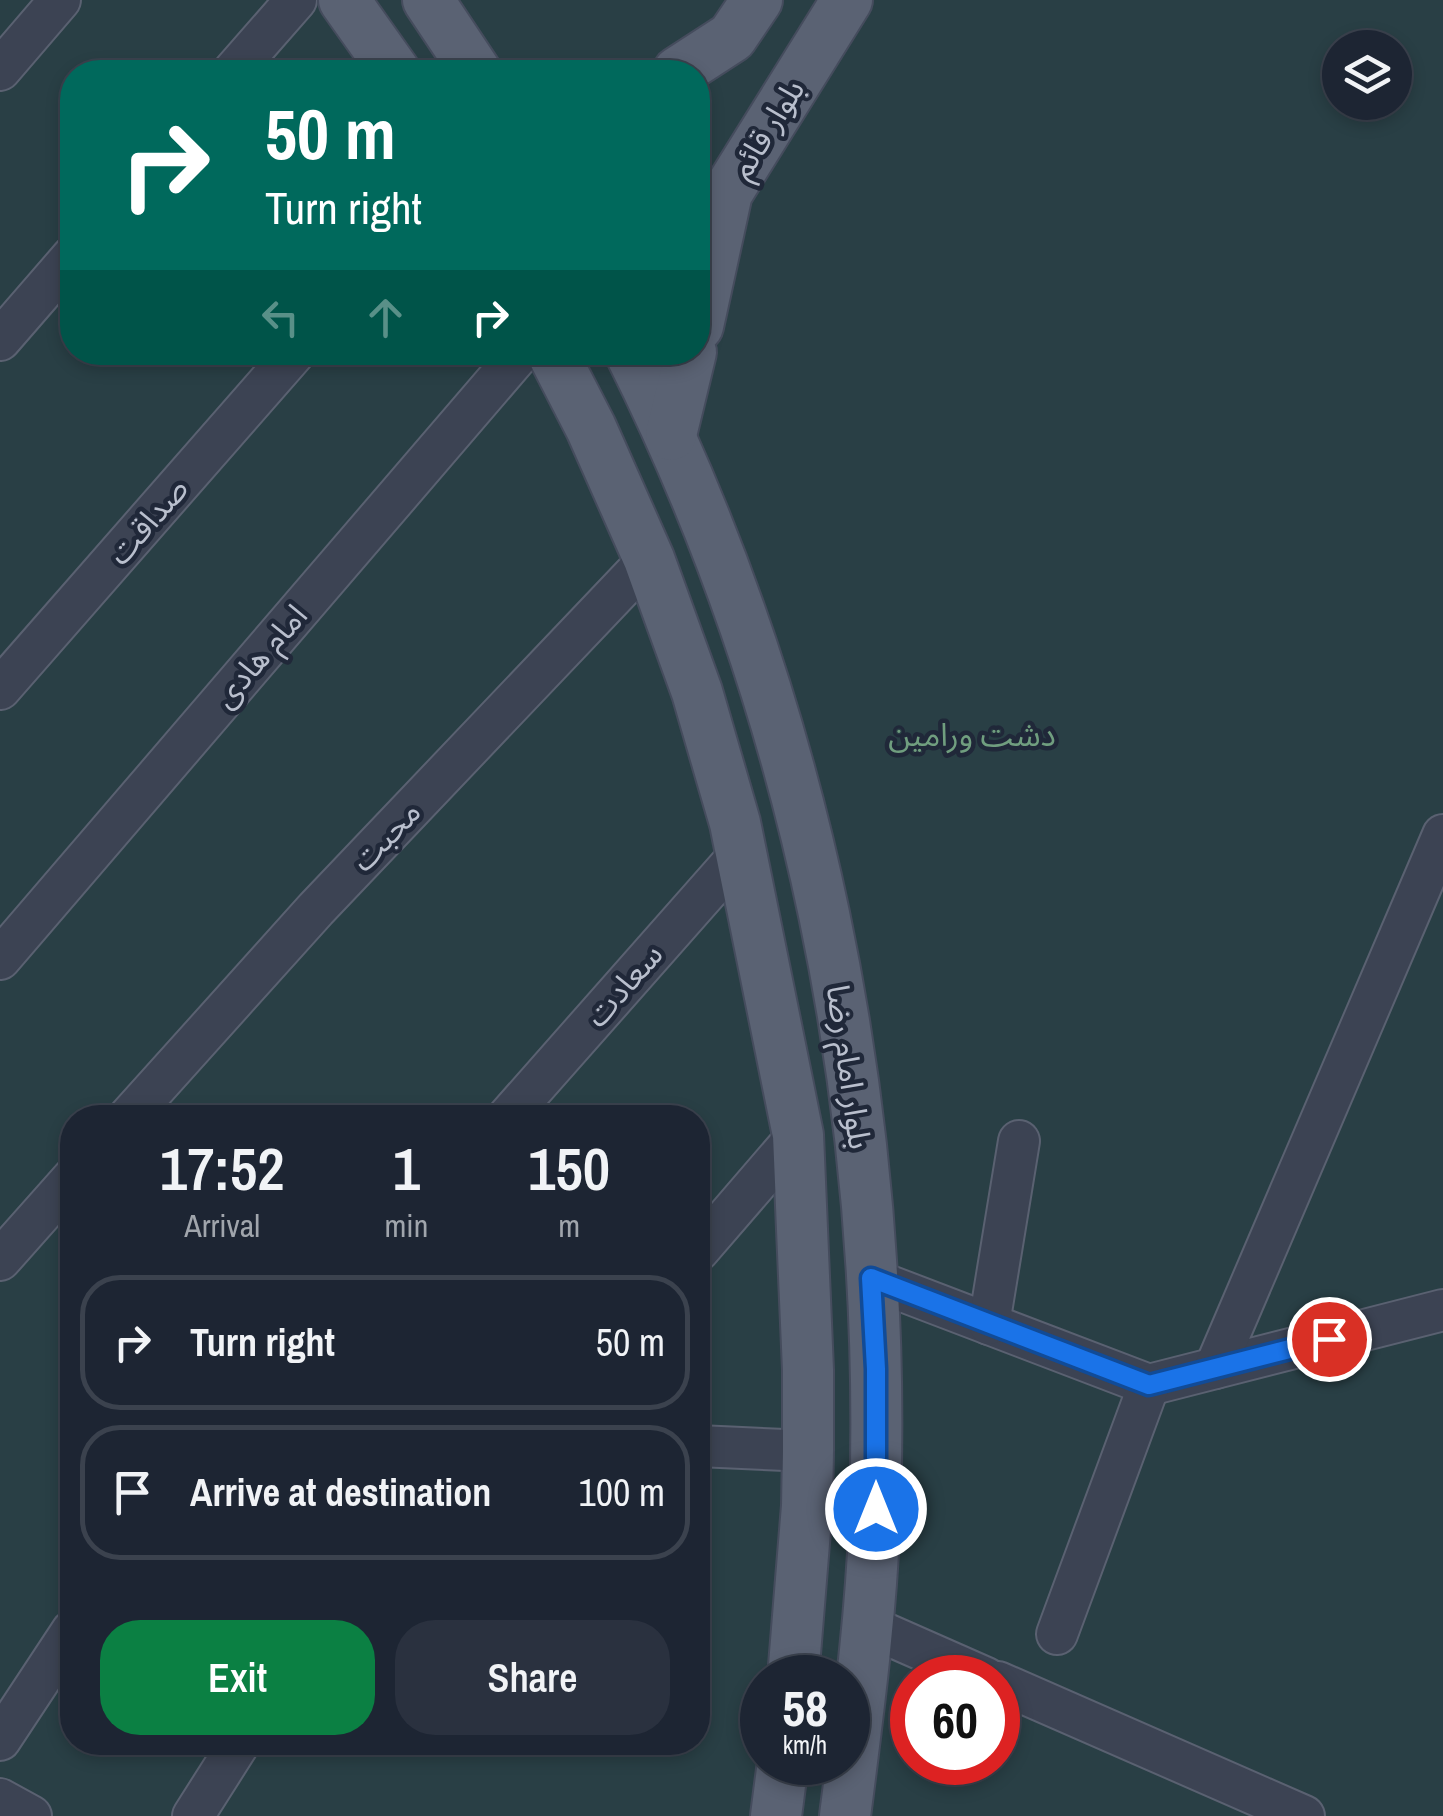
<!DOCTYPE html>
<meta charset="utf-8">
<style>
:root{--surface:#1d2533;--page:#2a313f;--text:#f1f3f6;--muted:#a0a5ac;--line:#3b424e;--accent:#0b8043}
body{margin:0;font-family:"Archivo Narrow","Noto Sans Arabic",sans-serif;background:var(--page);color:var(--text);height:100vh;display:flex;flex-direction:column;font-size:38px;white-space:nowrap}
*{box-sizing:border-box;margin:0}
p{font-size:32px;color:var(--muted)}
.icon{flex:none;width:55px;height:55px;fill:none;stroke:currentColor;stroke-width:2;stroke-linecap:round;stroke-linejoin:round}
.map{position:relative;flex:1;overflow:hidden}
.details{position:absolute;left:60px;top:1105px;width:650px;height:650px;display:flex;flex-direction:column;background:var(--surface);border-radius:40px;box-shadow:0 5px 15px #0003,0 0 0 2px var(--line)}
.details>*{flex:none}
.top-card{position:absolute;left:60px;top:60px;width:650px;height:305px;border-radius:40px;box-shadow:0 5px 15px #0003,0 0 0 2px var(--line);background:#00695c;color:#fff;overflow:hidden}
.buttons{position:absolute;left:1322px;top:30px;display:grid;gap:20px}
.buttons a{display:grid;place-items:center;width:90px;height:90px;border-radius:50%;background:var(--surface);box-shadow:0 5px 15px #0003,0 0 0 2px var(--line);font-size:50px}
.speed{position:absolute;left:740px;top:1655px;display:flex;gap:20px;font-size:50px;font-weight:700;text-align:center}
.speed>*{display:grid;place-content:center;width:130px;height:130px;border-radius:50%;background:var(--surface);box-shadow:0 5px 15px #0003,0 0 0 2px var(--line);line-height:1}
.speed small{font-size:25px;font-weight:400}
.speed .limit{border:15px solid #d22;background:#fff;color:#111}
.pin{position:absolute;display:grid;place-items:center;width:85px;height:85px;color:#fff;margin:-42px;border:5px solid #fff;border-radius:50%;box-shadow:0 2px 10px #0007}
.me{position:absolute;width:110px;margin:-55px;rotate:0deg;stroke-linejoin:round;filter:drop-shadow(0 0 8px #0008)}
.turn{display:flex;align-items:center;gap:35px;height:210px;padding:0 40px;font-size:45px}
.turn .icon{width:130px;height:130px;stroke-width:2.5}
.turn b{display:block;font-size:70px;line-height:85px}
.lanes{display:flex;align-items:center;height:95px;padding:0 40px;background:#0003;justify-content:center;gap:50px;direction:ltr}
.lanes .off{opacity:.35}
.eta{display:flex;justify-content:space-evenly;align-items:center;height:170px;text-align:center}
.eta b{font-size:60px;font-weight:600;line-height:70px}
.action{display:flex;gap:20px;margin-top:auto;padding:20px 40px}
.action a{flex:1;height:115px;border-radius:40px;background:var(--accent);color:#fff;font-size:40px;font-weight:600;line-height:115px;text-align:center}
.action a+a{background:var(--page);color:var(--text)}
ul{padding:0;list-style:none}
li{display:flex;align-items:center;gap:30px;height:135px;margin:0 20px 15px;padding:0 20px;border:5px solid var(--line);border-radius:40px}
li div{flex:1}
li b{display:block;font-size:38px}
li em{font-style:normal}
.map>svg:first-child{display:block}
.green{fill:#293f45;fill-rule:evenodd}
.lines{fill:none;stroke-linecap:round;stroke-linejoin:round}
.minor-casing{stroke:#5a6171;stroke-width:44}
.major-casing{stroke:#454c5d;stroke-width:54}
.minor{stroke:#3c4353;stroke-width:40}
.major{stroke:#5a6273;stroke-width:50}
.route-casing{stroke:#114b97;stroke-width:25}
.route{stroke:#1a73e8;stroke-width:18}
.labels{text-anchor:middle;stroke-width:9;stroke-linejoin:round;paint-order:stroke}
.street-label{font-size:32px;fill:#b9bfcd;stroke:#202839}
.park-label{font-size:32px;fill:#709e7f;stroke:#202839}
</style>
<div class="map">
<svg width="1443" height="1816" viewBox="0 0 1443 1816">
<rect width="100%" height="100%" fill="#273144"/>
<!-- green -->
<path class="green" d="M 0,0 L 1443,0 L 1443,1816 L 0,1816 ZM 1340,48 L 1395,48 L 1395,102 L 1340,102 ZM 72,72 L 698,72 L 698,352 L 72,352 ZM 72,1118 L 698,1118 L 698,1742 L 72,1742 ZM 762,1678 L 848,1678 L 848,1762 L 762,1762 ZM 912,1678 L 998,1678 L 998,1762 L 912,1762 Z"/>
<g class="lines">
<!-- minor casing -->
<g class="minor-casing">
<g id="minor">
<path d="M 0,70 L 60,0"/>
<path d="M 233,72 L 296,0"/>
<path d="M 0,340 L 72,257"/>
<path d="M 0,689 L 295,352"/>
<path d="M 0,959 L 521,352"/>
<path d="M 128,1118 L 316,909 L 649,559"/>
<path d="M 507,1118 L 741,853"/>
<path d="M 698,1251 L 798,1135"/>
<path d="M 0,1260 L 72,1179"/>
<path d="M 871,1279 L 1149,1385 L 1443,1310"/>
<path d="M 989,1324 L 1019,1141"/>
<path d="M 1215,1368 L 1443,835"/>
<path d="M 698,1446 L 808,1451"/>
<path d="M 868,1626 L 986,1678"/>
<path d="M 1057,1634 L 1149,1385"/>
<path d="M 998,1682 L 1304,1816"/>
<path d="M 0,1740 L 72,1631"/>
<path d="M 0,1799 L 31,1816"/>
<path d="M 193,1816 L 240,1742"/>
</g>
</g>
<!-- major casing -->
<g class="major-casing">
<g id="major">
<path d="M 344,0 L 395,72"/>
<path d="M 428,0 L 476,72"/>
<path d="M 678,72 L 732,37 L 757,0"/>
<path d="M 698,326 L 727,193 L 847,0"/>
<path d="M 552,352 L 591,428 L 649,559 L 697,692 L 735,823 L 798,1135 L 808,1370 L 808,1451 L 807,1506 L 793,1678"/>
<path d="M 630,352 C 808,709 888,1110 875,1508 C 872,1611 858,1714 845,1816"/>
<path d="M 671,435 L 691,352"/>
<path d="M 776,1816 L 783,1762"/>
</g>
</g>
<!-- minor -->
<use href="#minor" class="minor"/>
<!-- major -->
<use href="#major" class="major"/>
</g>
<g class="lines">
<!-- route casing -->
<g class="route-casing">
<path id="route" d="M 876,1509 L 876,1369 L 871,1278 L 1149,1385 L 1329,1339"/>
</g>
<!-- route -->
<use href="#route" class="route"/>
</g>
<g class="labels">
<!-- street labels -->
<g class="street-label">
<text transform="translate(767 129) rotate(-58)" y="11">بلوار قائم</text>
<text transform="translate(148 521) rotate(-49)" y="11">صداقت</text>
<text transform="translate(260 656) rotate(-49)" y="11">امام هادی</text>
<text transform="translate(386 836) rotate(-46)" y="11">محبت</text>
<text transform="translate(624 985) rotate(-49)" y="11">سعادت</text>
<text transform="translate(849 1067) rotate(82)" y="11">بلوار امام رضا</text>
</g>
<!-- park labels -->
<g class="park-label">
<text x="972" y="746">دشت ورامین</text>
</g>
</g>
</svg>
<div class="buttons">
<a><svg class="icon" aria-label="layers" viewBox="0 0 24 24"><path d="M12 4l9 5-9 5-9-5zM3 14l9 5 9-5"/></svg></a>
</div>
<div class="speed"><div>58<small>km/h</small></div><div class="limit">60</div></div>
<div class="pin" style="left:1329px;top:1339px;background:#d93025"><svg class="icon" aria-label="arrive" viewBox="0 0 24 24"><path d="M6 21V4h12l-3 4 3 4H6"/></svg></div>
<svg class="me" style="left:876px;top:1509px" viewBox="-20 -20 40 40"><circle r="17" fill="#1a73e8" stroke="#fff" stroke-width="3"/><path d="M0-11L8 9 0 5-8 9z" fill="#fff"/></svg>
<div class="top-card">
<div class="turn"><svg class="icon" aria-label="right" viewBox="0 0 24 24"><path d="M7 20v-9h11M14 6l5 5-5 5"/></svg><div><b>50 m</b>Turn right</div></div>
<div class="lanes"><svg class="icon off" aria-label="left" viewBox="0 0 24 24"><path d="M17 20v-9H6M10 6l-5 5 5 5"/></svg><svg class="icon off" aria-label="ahead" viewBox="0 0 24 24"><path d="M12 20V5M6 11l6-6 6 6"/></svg><svg class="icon" aria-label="right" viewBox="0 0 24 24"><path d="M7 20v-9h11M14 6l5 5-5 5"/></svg></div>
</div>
<section class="details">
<div class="eta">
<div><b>17:52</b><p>Arrival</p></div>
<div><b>1</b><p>min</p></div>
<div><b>150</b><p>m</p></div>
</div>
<ul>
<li><svg class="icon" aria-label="right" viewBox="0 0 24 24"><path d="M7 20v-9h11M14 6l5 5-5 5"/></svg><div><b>Turn right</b></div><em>50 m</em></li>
<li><svg class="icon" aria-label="arrive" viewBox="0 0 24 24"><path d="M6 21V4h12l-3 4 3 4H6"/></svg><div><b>Arrive at destination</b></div><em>100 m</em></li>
</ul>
<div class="action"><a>Exit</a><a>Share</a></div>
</section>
</div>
